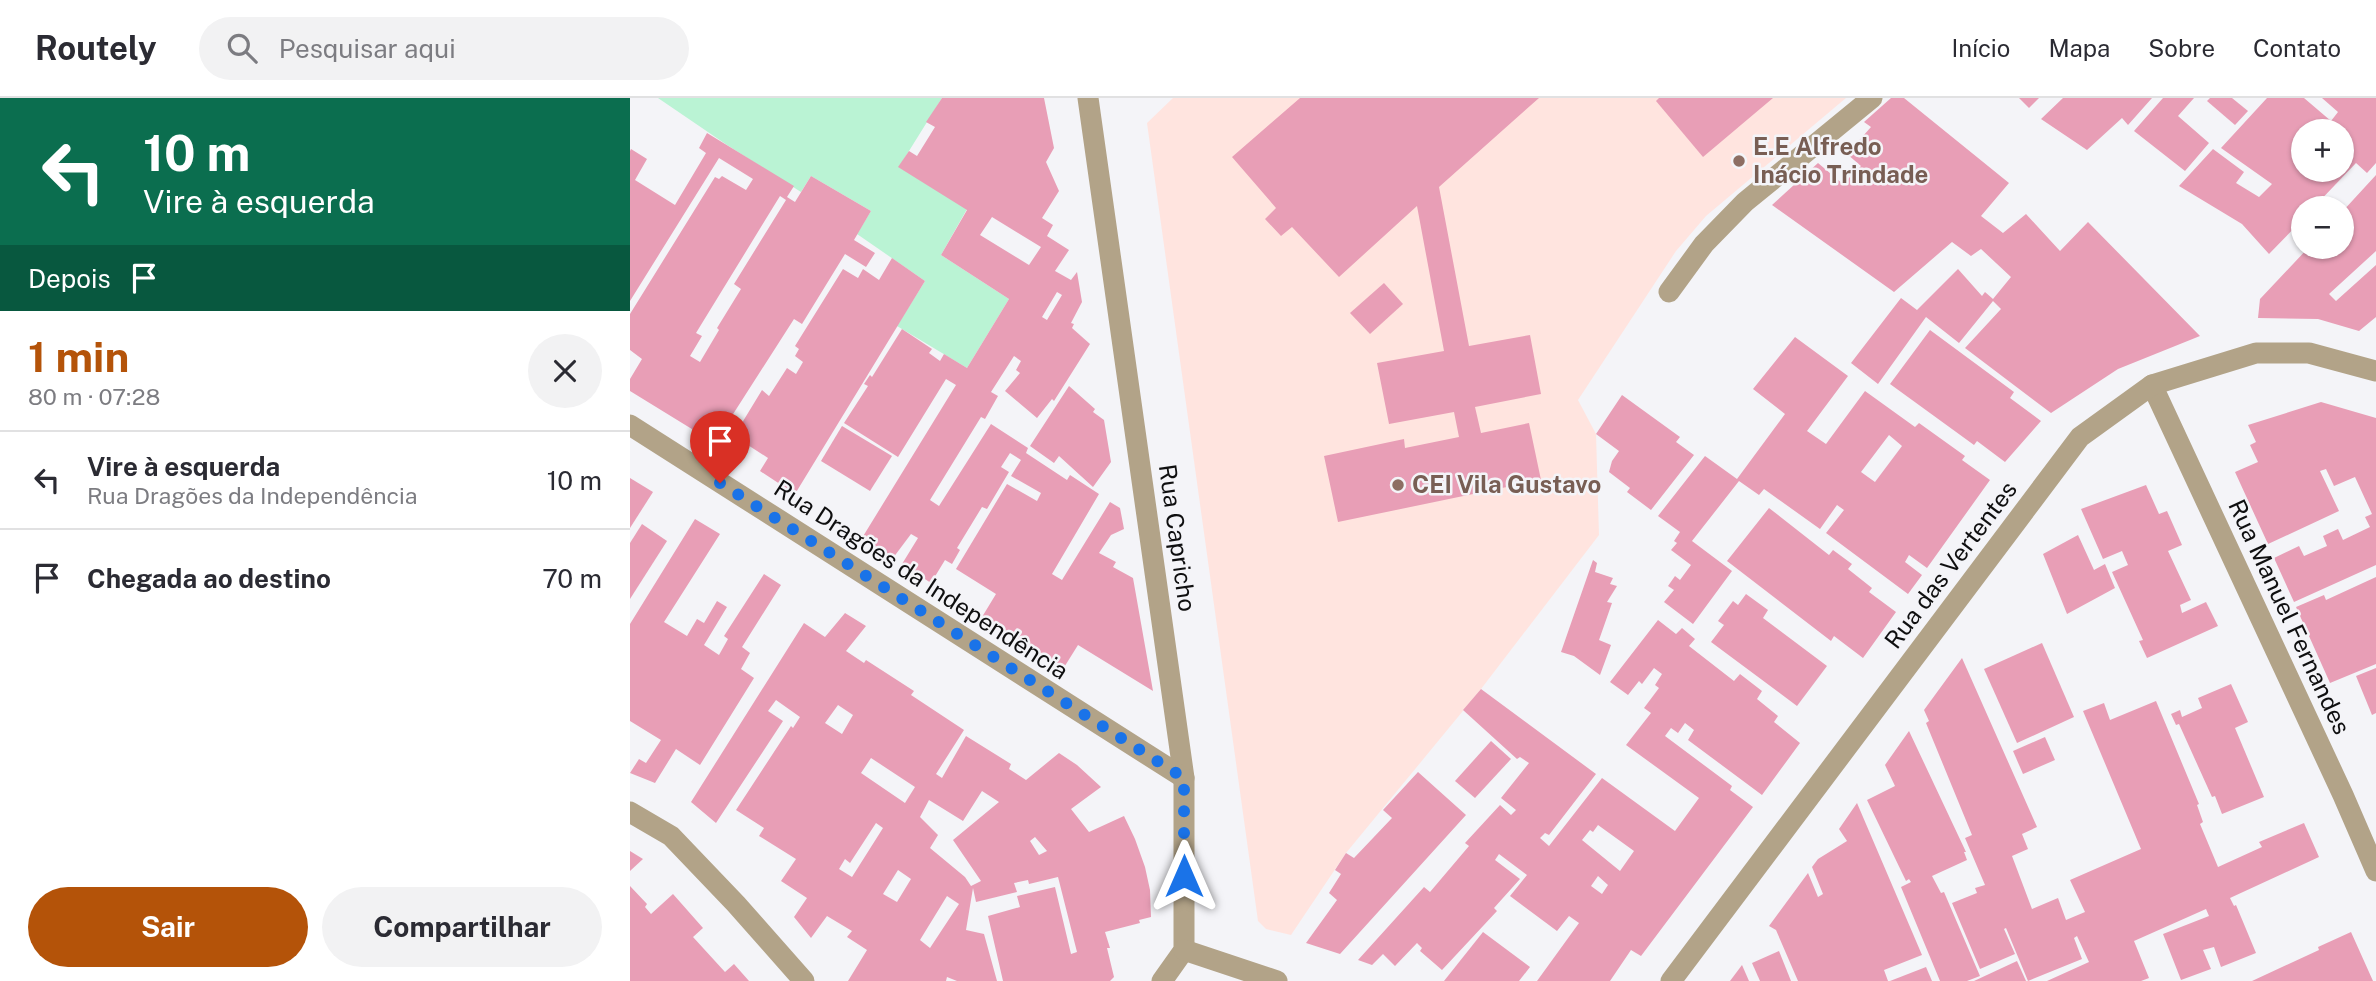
<!DOCTYPE html>
<html lang="pt">
<meta charset="utf-8">
<style>
:root{--surface:#fff;--page:#f2f2f3;--text:#2b2b33;--muted:#7c7c81;--line:#e1e1e2;--accent:#b45309}
body{margin:0;font-family:"Public Sans",sans-serif;background:var(--page);color:var(--text);height:100vh;display:flex;flex-direction:column;font-size:26px;white-space:nowrap}
*{box-sizing:border-box;margin:0}
p{font-size:23px;color:var(--muted)}
.icon{flex:none;width:38px;height:38px;fill:none;stroke:currentColor;stroke-width:2;stroke-linecap:round;stroke-linejoin:round}
.map{position:relative;flex:1;overflow:hidden}
.details{display:flex;flex-direction:column;background:var(--surface);width:630px}
.details>*{flex:none}
.top-card{background:#0b6e4f;color:#fff;overflow:hidden}
.controls{position:absolute;left:1661px;top:21px;display:grid;gap:14px}
.controls a{display:grid;place-items:center;width:63px;height:63px;border-radius:50%;background:var(--surface);box-shadow:0 2px 5px #0004;font-size:35px}
.pin{position:absolute;display:grid;place-items:center;width:60px;height:60px;color:#fff;margin:-72px -30px;border-radius:50% 50% 50% 0;rotate:-45deg;box-shadow:0 0 7px #0007}
.pin .icon{rotate:45deg}
.me{position:absolute;width:77px;margin:-38px;rotate:0deg;stroke-linejoin:round;filter:drop-shadow(0 0 5px #0008)}
.turn{display:flex;align-items:center;gap:24px;height:147px;padding:0 28px;font-size:32px}
.turn .icon{width:91px;height:91px;stroke-width:2.5}
.turn b{display:block;font-size:49px;line-height:60px}
.then{display:flex;align-items:center;height:66px;padding:0 28px;background:#0003;gap:14px;font-size:26px}
.round{display:grid;place-items:center;flex:none;width:74px;height:74px;border-radius:37px;background:var(--page)}
.overview{display:flex;align-items:center;justify-content:space-between;height:119px;padding:0 28px}
h1{font-size:42px;font-weight:700;line-height:52px;color:var(--accent)}
.cta{display:flex;gap:14px;margin-top:auto;padding:14px 28px}
.cta a{flex:1;height:80px;border-radius:42px;background:var(--accent);color:#fff;font-size:28px;font-weight:700;line-height:80px;text-align:center}
.cta a+a{background:var(--page);color:var(--text)}
ul{padding:0;list-style:none}
li{display:flex;align-items:center;gap:21px;height:98px;padding:0 28px;border-top:2px solid var(--line)}
li div{flex:1}
li b{display:block;font-size:26px}
li em{font-style:normal}
header{display:flex;align-items:center;gap:42px;box-sizing:border-box;height:98px;padding:0 35px;background:var(--surface);border-bottom:2px solid var(--line)}
header strong{font-size:33px}
nav{display:flex;gap:38px;margin-inline-start:auto;font-size:24px}
.search{width:490px;height:63px;background:var(--page);display:flex;align-items:center;gap:18px;box-sizing:border-box;padding:0 24px;border-radius:38px;color:var(--muted);font-size:26px}
main{display:flex;flex:1;min-height:0}
.map>svg:first-child{display:block}
.education{fill:#ffe4df}
.green{fill:#baf3d4}
.building{fill:#e89eb6;fill-rule:evenodd}
.lines{fill:none;stroke-linecap:round;stroke-linejoin:round}
.minor{stroke:#b2a388;stroke-width:21}
.route{stroke:#1a73e8;stroke-width:12;stroke-dasharray:0 21.6}
.education-dot{fill:#8d6e63;stroke:#f4f4f8;stroke-width:2.5}
.labels{text-anchor:middle;stroke-width:5;stroke-linejoin:round;paint-order:stroke}
.education-label{font-size:24px;font-weight:bold;fill:#785e54;stroke:#f4f4f8;text-anchor:start}
.street-label{font-size:24px;fill:#0f0f10;stroke:#f4f4f8}
</style>
<header>
<strong>Routely</strong>
<div class="search"><svg class="icon" aria-label="search" viewBox="0 0 24 24"><circle cx="10" cy="10" r="6"/><path d="M15 15l6 6"/></svg>Pesquisar aqui</div>
<nav><a>Início</a><a>Mapa</a><a>Sobre</a><a>Contato</a></nav>
</header>
<main>
<section class="details">
<div class="top-card">
<div class="turn"><svg class="icon" aria-label="left" viewBox="0 0 24 24"><path d="M17 20v-9H6M10 6l-5 5 5 5"/></svg><div><b>10 m</b>Vire à esquerda</div></div>
<div class="then">Depois<svg class="icon" aria-label="arrive" viewBox="0 0 24 24"><path d="M6 21V4h12l-3 4 3 4H6"/></svg></div>
</div>
<div class="overview"><div><h1>1 min</h1><p>80 m · 07:28</p></div><a class="round"><svg class="icon" aria-label="close" viewBox="0 0 24 24"><path d="M6 6l12 12M18 6L6 18"/></svg></a></div>
<ul>
<li><svg class="icon" aria-label="left" viewBox="0 0 24 24"><path d="M17 20v-9H6M10 6l-5 5 5 5"/></svg><div><b>Vire à esquerda</b><p>Rua Dragões da Independência</p></div><em>10 m</em></li>
<li><svg class="icon" aria-label="arrive" viewBox="0 0 24 24"><path d="M6 21V4h12l-3 4 3 4H6"/></svg><div><b>Chegada ao destino</b></div><em>70 m</em></li>
</ul>
<div class="cta"><a>Sair</a><a>Compartilhar</a></div>
</section>
<div class="map">
<svg width="1746" height="883" viewBox="0 0 1746 883">
<rect width="100%" height="100%" fill="#f4f4f8"/>
<!-- education -->
<path class="education" d="M 543,0 L 1216,0 L 1076,118 L 1046,153 L 948,302 L 966,336 L 969,437 L 851,591 L 716,755 L 661,837 L 636,831 L 628,823 L 517,25 Z"/>
<!-- green -->
<path class="green" d="M 28,0 L 312,0 L 269,69 L 337,111 L 311,157 L 379,201 L 337,270 L 267,228 L 295,183 L 227,136 L 241,113 L 181,78 L 171,94 L 97,47 Z"/>
<!-- building -->
<g class="building">
<path d="M 312,0 L 414,0 L 424,50 L 416,64 L 429,93 L 412,120 L 423,127 L 417,138 L 439,152 L 425,173 L 441,182 L 447,174 L 452,204 L 441,225 L 444,226 L 442,230 L 460,246 L 424,303 L 422,301 L 407,320 L 375,293 L 390,275 L 386,272 L 391,263 L 384,258 L 361,294 L 368,298 L 355,321 L 351,319 L 300,402 L 309,408 L 361,326 L 398,350 L 396,355 L 437,382 L 440,377 L 469,396 L 422,476 L 432,482 L 480,404 L 490,410 L 494,431 L 481,437 L 469,455 L 486,464 L 483,469 L 503,480 L 523,593 L 448,547 L 433,571 L 352,519 L 366,496 L 326,471 L 377,386 L 407,403 L 411,395 L 381,378 L 391,362 L 380,355 L 371,369 L 379,374 L 357,411 L 352,409 L 327,450 L 330,452 L 322,466 L 315,462 L 301,485 L 272,466 L 288,440 L 281,436 L 263,460 L 232,440 L 326,287 L 316,281 L 268,359 L 214,325 L 238,288 L 234,286 L 240,277 L 242,279 L 272,231 L 302,251 L 299,255 L 310,263 L 314,256 L 337,270 L 379,201 L 311,157 L 337,112 L 268,69 L 279,53 L 287,58 L 305,29 L 296,24 ZM 362,119 L 411,149 L 399,167 L 350,137 ZM 427,194 L 432,197 L 417,222 L 412,219 Z"/>
<path d="M 670,0 L 909,0 L 809,89 L 839,248 L 900,237 L 911,296 L 845,309 L 851,335 L 899,325 L 911,382 L 708,424 L 694,358 L 774,341 L 775,350 L 829,339 L 824,314 L 759,326 L 747,265 L 814,253 L 787,108 L 709,179 L 662,129 L 651,138 L 635,121 L 646,110 L 602,59 Z"/>
<path d="M 1029,0 L 1143,0 L 1073,59 L 1026,3 Z"/>
<path d="M 1261,0 L 1274,0 L 1379,85 L 1351,118 L 1373,135 L 1396,116 L 1430,153 L 1458,124 L 1570,238 L 1488,271 L 1421,315 L 1335,250 L 1371,211 L 1363,203 L 1329,245 L 1296,219 L 1248,286 L 1221,265 L 1271,200 L 1287,212 L 1328,171 L 1352,198 L 1355,194 L 1363,201 L 1381,179 L 1351,151 L 1341,158 L 1322,144 L 1264,194 L 1142,107 L 1188,65 L 1213,86 L 1231,68 L 1217,56 L 1241,29 L 1234,24 Z"/>
<path d="M 1389,0 L 1409,0 L 1399,10 Z"/>
<path d="M 1433,0 L 1522,0 L 1498,27 L 1492,20 L 1457,52 L 1411,21 Z"/>
<path d="M 1533,0 L 1564,0 L 1548,18 L 1579,45 L 1555,73 L 1504,33 Z"/>
<path d="M 1580,0 L 1602,0 L 1618,13 L 1605,27 L 1577,3 Z"/>
<path d="M 1637,0 L 1674,0 L 1701,23 L 1708,14 L 1692,0 L 1746,0 L 1746,65 L 1737,75 L 1726,65 L 1683,110 L 1673,110 L 1673,121 L 1639,156 L 1612,126 L 1549,88 L 1583,51 L 1614,74 L 1606,85 L 1629,99 L 1642,86 L 1591,50 ZM 1673,33 L 1712,33 L 1712,72 L 1673,72 Z"/>
<path d="M 77,35 L 164,88 L 157,99 L 165,104 L 181,78 L 241,113 L 224,142 L 245,155 L 236,169 L 215,156 L 172,226 L 164,221 L 98,324 L 96,323 L 83,344 L 0,293 L 0,281 L 12,261 L 0,252 L 0,216 L 85,79 L 89,81 L 92,78 L 116,92 L 123,81 L 89,60 L 0,203 L 0,53 L 1,51 L 17,61 L 5,82 L 45,107 L 76,55 L 69,50 ZM 150,98 L 156,102 L 104,186 L 111,191 L 87,230 L 89,232 L 70,264 L 60,258 L 72,238 L 66,235 Z"/>
<path d="M 1746,77 L 1746,153 L 1699,196 L 1706,203 L 1746,167 L 1746,219 L 1729,233 L 1688,221 L 1628,220 L 1630,201 L 1679,149 L 1712,149 L 1712,114 Z"/>
<path d="M 262,160 L 295,183 L 165,396 L 130,373 L 138,360 L 104,338 L 132,292 L 139,298 L 157,270 L 166,276 L 173,264 L 165,258 L 169,251 L 165,248 L 213,171 L 228,180 L 233,171 L 249,182 Z"/>
<path d="M 754,185 L 773,206 L 740,236 L 720,215 Z"/>
<path d="M 1300,232 L 1384,294 L 1380,300 L 1411,323 L 1375,364 L 1347,343 L 1344,347 L 1260,286 Z"/>
<path d="M 1165,239 L 1218,278 L 1177,333 L 1196,346 L 1235,293 L 1285,329 L 1289,325 L 1335,358 L 1332,362 L 1360,382 L 1297,470 L 1279,457 L 1275,464 L 1292,477 L 1278,496 L 1196,435 L 1214,412 L 1207,407 L 1190,431 L 1134,391 L 1129,397 L 1109,383 L 1062,443 L 1102,473 L 1063,526 L 1034,504 L 1044,492 L 1038,488 L 1045,478 L 1050,482 L 1061,467 L 1041,452 L 1047,445 L 1044,443 L 1050,434 L 1028,418 L 1075,358 L 1107,381 L 1155,316 L 1123,291 ZM 1259,337 L 1272,348 L 1245,384 L 1231,374 Z"/>
<path d="M 439,288 L 465,311 L 463,314 L 474,322 L 481,364 L 463,389 L 429,358 L 424,365 L 400,348 Z"/>
<path d="M 992,297 L 1050,339 L 1046,344 L 1064,357 L 1021,412 L 997,394 L 1000,390 L 979,374 L 982,363 L 989,353 L 966,336 Z"/>
<path d="M 1691,304 L 1746,320 L 1746,467 L 1664,504 L 1644,460 L 1669,448 L 1674,458 L 1697,448 L 1693,438 L 1708,431 L 1713,442 L 1740,429 L 1735,419 L 1742,416 L 1725,379 L 1704,388 L 1696,371 L 1690,373 L 1709,413 L 1638,446 L 1605,374 L 1628,364 L 1620,347 L 1626,344 L 1618,327 Z"/>
<path d="M 212,328 L 262,358 L 240,393 L 191,363 Z"/>
<path d="M 0,380 L 23,394 L 0,430 Z"/>
<path d="M 1516,387 L 1529,416 L 1537,413 L 1552,447 L 1538,453 L 1561,502 L 1550,507 L 1552,515 L 1576,504 L 1588,528 L 1517,560 L 1509,543 L 1513,542 L 1482,474 L 1498,467 L 1492,453 L 1473,461 L 1451,411 Z"/>
<path d="M 1139,410 L 1199,457 L 1203,452 L 1222,466 L 1218,471 L 1242,490 L 1239,494 L 1266,514 L 1233,560 L 1204,538 L 1201,543 L 1097,463 Z"/>
<path d="M 65,421 L 90,436 L 34,524 L 57,538 L 67,521 L 74,525 L 87,503 L 97,509 L 74,547 L 89,557 L 98,541 L 94,538 L 134,476 L 151,487 L 112,549 L 120,555 L 111,571 L 124,580 L 70,667 L 46,651 L 25,685 L 0,675 L 9,661 L 16,665 L 31,642 L 0,623 L 0,526 Z"/>
<path d="M 12,426 L 37,443 L 0,501 L 0,445 Z"/>
<path d="M 1448,437 L 1464,472 L 1475,466 L 1485,490 L 1437,516 L 1413,456 Z"/>
<path d="M 963,462 L 967,465 L 965,474 L 983,480 L 980,486 L 987,488 L 977,504 L 982,505 L 969,542 L 981,547 L 970,577 L 944,558 L 931,554 Z"/>
<path d="M 1746,479 L 1746,566 L 1700,585 L 1666,509 L 1694,497 L 1696,502 Z"/>
<path d="M 1116,496 L 1138,512 L 1133,520 L 1197,568 L 1167,608 L 1081,544 L 1094,527 L 1088,523 L 1103,503 L 1108,507 Z"/>
<path d="M 215,515 L 236,528 L 216,553 L 234,565 L 236,562 L 284,593 L 281,597 L 334,632 L 306,676 L 312,680 L 336,638 L 381,666 L 379,671 L 396,682 L 429,655 L 447,667 L 471,689 L 441,711 L 459,734 L 494,718 L 505,741 L 515,769 L 520,792 L 521,819 L 509,822 L 510,825 L 475,834 L 480,850 L 477,850 L 484,879 L 480,883 L 373,883 L 358,818 L 390,809 L 387,798 L 425,789 L 441,856 L 447,854 L 428,779 L 399,786 L 398,782 L 384,785 L 387,794 L 346,804 L 343,790 L 336,832 L 354,836 L 367,883 L 327,883 L 317,879 L 316,883 L 218,883 L 237,852 L 217,839 L 222,833 L 197,818 L 181,840 L 164,819 L 177,800 L 151,783 L 166,761 L 129,738 L 134,730 L 106,712 L 161,628 L 163,630 L 170,619 L 146,602 L 138,613 L 153,623 L 86,725 L 61,704 L 174,525 L 195,539 ZM 208,607 L 223,617 L 212,636 L 195,625 ZM 241,660 L 285,689 L 275,705 L 231,675 ZM 352,693 L 369,704 L 323,742 L 351,783 L 341,788 L 335,779 L 300,750 L 308,737 L 290,719 L 299,702 L 333,723 ZM 246,725 L 253,730 L 222,779 L 209,771 L 215,761 L 220,765 ZM 405,739 L 417,753 L 409,757 L 400,743 ZM 268,772 L 281,781 L 267,804 L 253,796 ZM 317,798 L 329,806 L 300,850 L 290,842 Z"/>
<path d="M 1028,522 L 1046,536 L 1052,530 L 1065,541 L 1059,548 L 1104,583 L 1110,576 L 1132,593 L 1127,601 L 1148,618 L 1144,624 L 1170,645 L 1132,697 L 1058,642 L 1064,632 L 1055,625 L 1048,635 L 1041,630 L 1035,638 L 1102,688 L 1100,692 L 1123,709 L 1011,858 L 1001,852 L 980,883 L 907,883 L 949,825 L 939,818 L 927,833 L 880,798 L 897,777 L 869,756 L 865,762 L 890,781 L 864,810 L 867,813 L 812,872 L 790,853 L 792,850 L 787,845 L 765,868 L 753,856 L 742,867 L 728,862 L 794,789 L 800,794 L 839,748 L 835,745 L 870,707 L 881,717 L 886,712 L 871,700 L 899,665 L 890,659 L 887,661 L 833,612 L 851,591 L 966,676 L 919,737 L 915,735 L 910,740 L 919,748 L 972,680 L 1045,733 L 1069,700 L 996,647 L 1021,615 L 1014,610 L 1029,590 L 1025,587 L 1032,576 L 1024,570 L 1012,586 L 1009,583 L 998,597 L 980,584 ZM 968,727 L 1004,753 L 990,773 L 952,742 L 960,732 L 963,734 ZM 968,778 L 978,787 L 972,796 L 961,788 Z"/>
<path d="M 1412,545 L 1444,619 L 1387,645 L 1354,571 Z"/>
<path d="M 1332,560 L 1407,729 L 1392,736 L 1398,751 L 1382,758 L 1402,811 L 1428,800 L 1436,822 L 1455,814 L 1440,782 L 1511,751 L 1453,613 L 1474,605 L 1480,622 L 1526,603 L 1569,706 L 1567,707 L 1573,724 L 1570,726 L 1588,769 L 1632,749 L 1629,744 L 1674,725 L 1689,759 L 1600,800 L 1604,808 L 1606,807 L 1626,855 L 1591,869 L 1584,849 L 1573,852 L 1581,871 L 1551,882 L 1533,836 L 1579,818 L 1576,811 L 1504,843 L 1519,880 L 1511,883 L 1417,883 L 1459,864 L 1447,838 L 1444,840 L 1452,861 L 1398,883 L 1376,830 L 1374,831 L 1385,856 L 1350,871 L 1322,805 L 1347,795 L 1345,790 L 1355,787 L 1335,740 L 1342,737 L 1296,625 L 1299,623 L 1294,612 Z"/>
<path d="M 1746,570 L 1746,615 L 1742,617 L 1726,578 Z"/>
<path d="M 1601,586 L 1618,624 L 1605,630 L 1634,699 L 1592,716 L 1585,698 L 1582,699 L 1549,626 L 1546,627 L 1541,616 L 1550,612 L 1552,619 L 1572,610 L 1568,600 Z"/>
<path d="M 1279,633 L 1336,754 L 1334,754 L 1337,762 L 1302,778 L 1311,795 L 1314,794 L 1350,878 L 1337,883 L 1310,883 L 1271,789 L 1281,784 L 1279,781 L 1276,783 L 1237,702 L 1265,688 L 1255,667 Z"/>
<path d="M 1415,639 L 1425,662 L 1393,676 L 1383,653 Z"/>
<path d="M 861,643 L 881,661 L 845,700 L 825,683 Z"/>
<path d="M 788,674 L 836,717 L 710,856 L 676,845 L 707,802 L 699,795 L 711,776 L 705,772 L 716,755 L 724,760 L 762,720 L 753,712 Z"/>
<path d="M 1227,705 L 1292,857 L 1254,872 L 1258,883 L 1168,883 L 1146,832 L 1139,828 L 1178,775 L 1188,799 L 1193,796 L 1182,769 L 1188,761 L 1217,743 L 1209,731 Z"/>
<path d="M 0,753 L 13,761 L 0,773 Z"/>
<path d="M 0,788 L 17,806 L 15,809 L 21,816 L 43,796 L 73,830 L 63,839 L 95,874 L 104,866 L 119,883 L 0,883 Z"/>
<path d="M 853,834 L 900,869 L 889,883 L 814,883 Z"/>
<path d="M 1721,834 L 1743,883 L 1622,883 L 1689,852 L 1688,849 Z"/>
<path d="M 1149,853 L 1161,883 L 1130,883 L 1122,865 Z"/>
<path d="M 1387,863 L 1396,883 L 1344,883 Z"/>
<path d="M 1112,867 L 1119,883 L 1100,883 Z"/>
<path d="M 1296,869 L 1302,883 L 1260,883 Z"/>
</g>
<g class="lines">
<!-- minor -->
<g class="minor">
<path d="M 458,0 L 554,680 L 554,852 L 532,883"/>
<path d="M 1039,194 L 1074,146 L 1115,104 L 1242,0"/>
<path d="M 1522,287 L 1713,697 L 1746,773"/>
<path d="M 0,327 L 554,680"/>
<path d="M 0,714 L 41,738 L 106,806 L 174,883"/>
<path d="M 554,852 L 647,883"/>
<path d="M 1041,883 L 1450,339 L 1522,287 L 1626,255 L 1679,255 L 1746,273"/>
</g>
</g>
<g class="lines">
<!-- route -->
<path class="route" d="M 90,385 L 554,680 L 554,778"/>
</g>
<!-- markers -->
<g class="education-dot">
<circle cx="1109" cy="63" r="7"/>
<circle cx="768" cy="387" r="7"/>
</g>
<g class="labels">
<!-- education labels -->
<g class="education-label">
<text x="1123" y="57">E.E Alfredo<tspan x="1123" dy="28">Inácio Trindade</tspan></text>
<text x="782" y="395">CEI Vila Gustavo</text>
</g>
<!-- street labels -->
<g class="street-label">
<text transform="translate(547 440) rotate(82)" y="8">Rua Capricho</text>
<text transform="translate(1321 467) rotate(-53)" y="8">Rua das Vertentes</text>
<text transform="translate(291 482) rotate(33)" y="8">Rua Dragões da Independência</text>
<text transform="translate(1659 519) rotate(65)" y="8">Rua Manuel Fernandes</text>
</g>
</g>
</svg>
<div class="controls">
<a>+</a>
<a>−</a>
</div>
<div class="pin" style="left:90px;top:385px;background:#d93025"><svg class="icon" aria-label="arrive" viewBox="0 0 24 24"><path d="M6 21V4h12l-3 4 3 4H6"/></svg></div>
<svg class="me" style="left:554px;top:778px" viewBox="-20 -20 40 40"><path d="M0-17L14 15 0 8-14 15z" fill="#1a73e8" stroke="#fff" stroke-width="4"/></svg>
</div>
</main>
